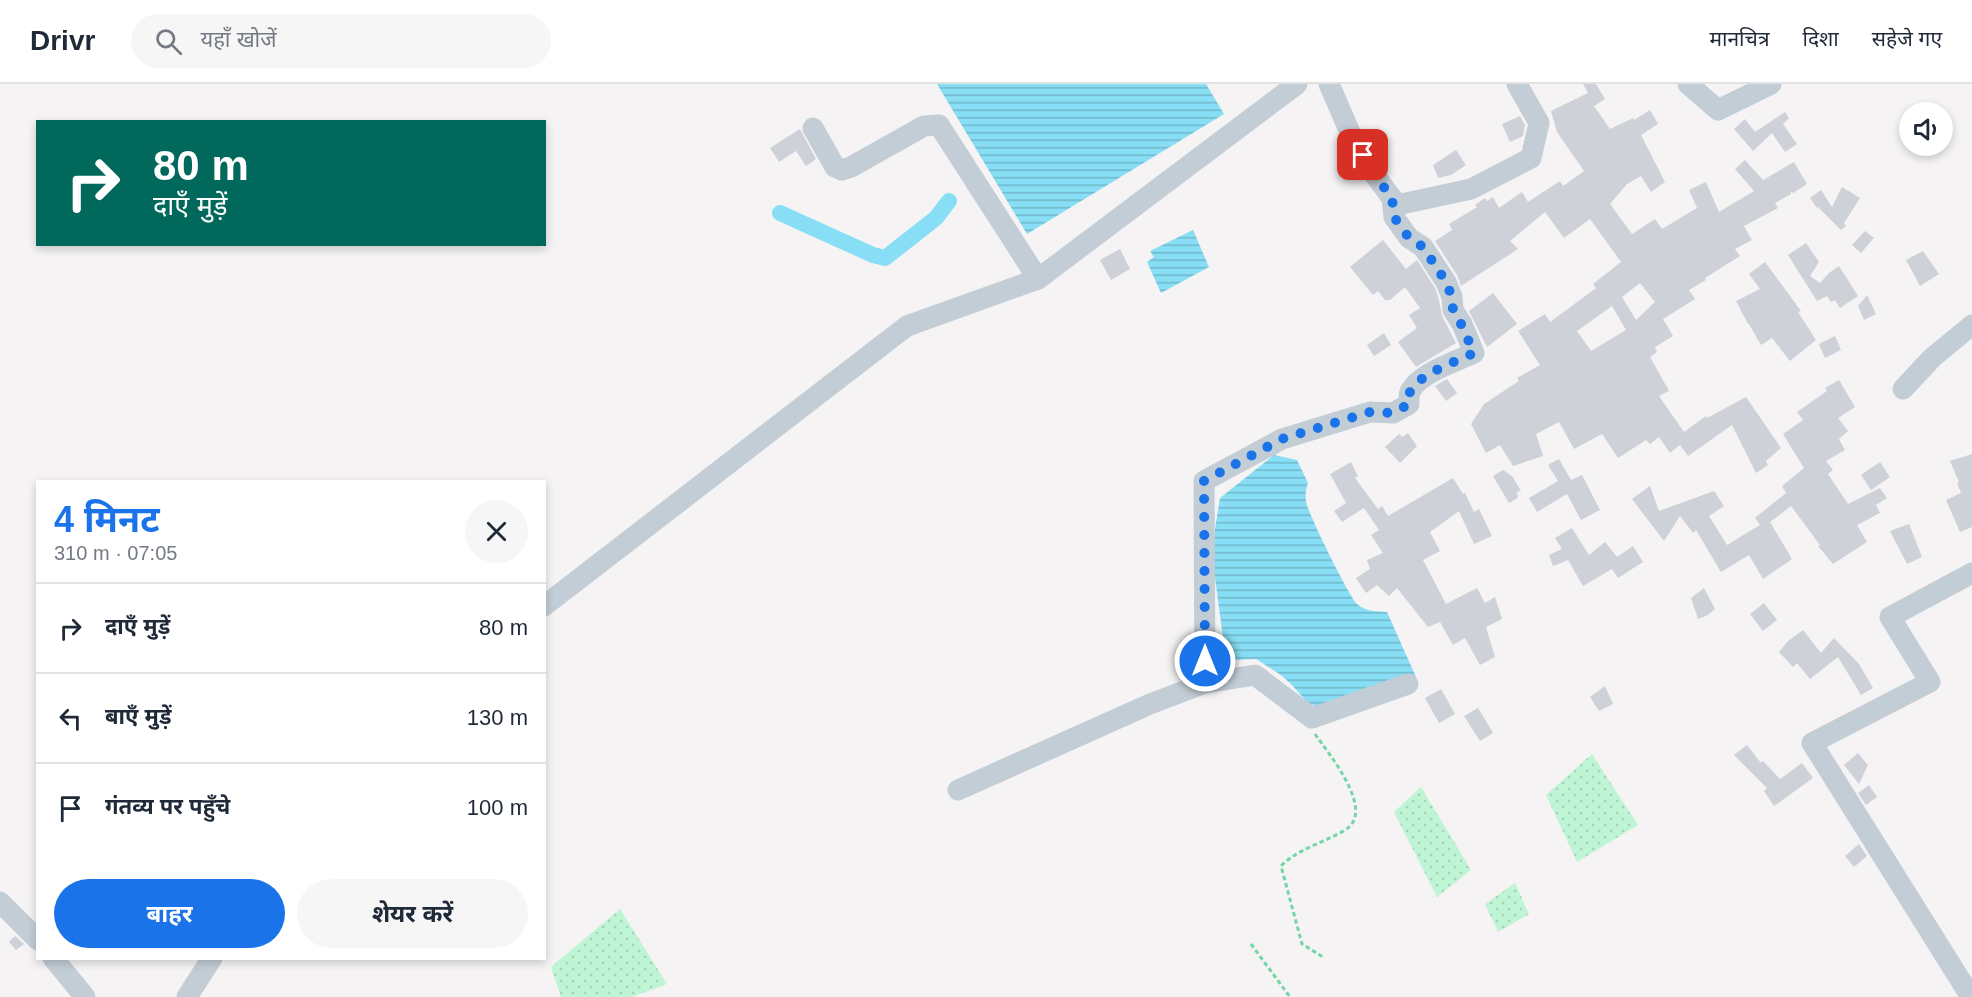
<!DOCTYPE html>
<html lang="hi">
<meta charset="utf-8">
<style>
:root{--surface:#fff;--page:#f6f6f7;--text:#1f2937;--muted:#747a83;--line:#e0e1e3;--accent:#1a73e8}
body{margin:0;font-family:Arial,"Noto Sans Devanagari",sans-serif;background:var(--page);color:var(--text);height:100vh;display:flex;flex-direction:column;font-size:22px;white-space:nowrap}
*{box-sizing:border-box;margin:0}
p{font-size:20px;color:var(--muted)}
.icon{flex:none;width:33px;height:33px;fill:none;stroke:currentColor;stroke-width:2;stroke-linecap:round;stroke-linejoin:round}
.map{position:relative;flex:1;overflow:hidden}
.sheet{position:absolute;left:36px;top:396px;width:510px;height:480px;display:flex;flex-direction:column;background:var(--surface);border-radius:0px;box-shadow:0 3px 9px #0003}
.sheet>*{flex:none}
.banner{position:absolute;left:36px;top:36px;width:510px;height:126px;border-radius:0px;box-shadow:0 3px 9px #0003;background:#00695c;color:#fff;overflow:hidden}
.controls{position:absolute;left:1899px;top:18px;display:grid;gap:12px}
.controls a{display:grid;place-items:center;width:54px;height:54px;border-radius:50%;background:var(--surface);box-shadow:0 3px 9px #0003;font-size:30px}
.pin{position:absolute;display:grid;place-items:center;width:51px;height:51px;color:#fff;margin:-26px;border-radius:12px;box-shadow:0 3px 9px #0006}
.me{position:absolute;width:66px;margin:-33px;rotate:0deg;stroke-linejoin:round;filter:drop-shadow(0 0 4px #0008)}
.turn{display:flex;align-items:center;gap:21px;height:126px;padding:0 18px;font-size:27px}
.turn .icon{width:78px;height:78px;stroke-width:2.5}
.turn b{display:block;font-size:42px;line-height:51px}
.round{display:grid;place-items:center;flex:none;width:63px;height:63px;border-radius:32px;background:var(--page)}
.head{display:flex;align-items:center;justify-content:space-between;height:102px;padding:0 18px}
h1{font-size:36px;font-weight:700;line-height:45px;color:var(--accent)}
.cta{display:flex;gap:12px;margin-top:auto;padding:12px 18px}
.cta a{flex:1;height:69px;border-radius:36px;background:var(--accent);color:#fff;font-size:24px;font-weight:700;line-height:69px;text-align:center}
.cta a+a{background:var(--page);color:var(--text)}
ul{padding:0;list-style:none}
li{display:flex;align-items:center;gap:18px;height:90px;padding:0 18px;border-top:2px solid var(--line)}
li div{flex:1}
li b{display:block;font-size:22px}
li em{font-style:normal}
header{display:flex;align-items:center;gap:36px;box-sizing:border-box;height:84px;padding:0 30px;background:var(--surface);border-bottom:2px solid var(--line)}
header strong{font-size:28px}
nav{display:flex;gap:33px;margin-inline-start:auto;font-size:21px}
.search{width:420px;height:54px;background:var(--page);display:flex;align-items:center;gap:15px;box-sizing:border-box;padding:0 21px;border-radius:33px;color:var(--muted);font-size:22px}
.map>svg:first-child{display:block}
.grass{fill:url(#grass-dots)}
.water{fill:url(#water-rules)}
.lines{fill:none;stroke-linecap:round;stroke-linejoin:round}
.canal{stroke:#88def5;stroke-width:16}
.building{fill:#ced1d8;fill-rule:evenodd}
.path{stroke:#73d6a6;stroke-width:3;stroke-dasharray:4.5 3;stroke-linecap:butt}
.minor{stroke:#c3cdd5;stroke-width:21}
.route{stroke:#1a73e8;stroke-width:10;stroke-dasharray:0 18}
</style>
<header>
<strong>Drivr</strong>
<div class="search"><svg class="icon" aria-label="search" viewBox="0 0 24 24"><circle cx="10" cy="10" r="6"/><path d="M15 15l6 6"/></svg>यहाँ खोजें</div>
<nav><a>मानचित्र</a><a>दिशा</a><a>सहेजे गए</a></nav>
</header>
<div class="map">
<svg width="1972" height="913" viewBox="0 0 1972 913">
<defs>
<pattern id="grass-dots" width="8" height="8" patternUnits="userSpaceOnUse" patternTransform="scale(1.5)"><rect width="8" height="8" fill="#bff4d4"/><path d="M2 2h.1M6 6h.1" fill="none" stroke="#a6d3b9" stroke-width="1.8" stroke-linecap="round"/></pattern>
<pattern id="water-rules" width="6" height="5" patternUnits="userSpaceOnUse" patternTransform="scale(1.5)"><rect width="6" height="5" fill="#88def5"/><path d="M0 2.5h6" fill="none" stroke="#71b7ca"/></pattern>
</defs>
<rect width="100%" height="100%" fill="#f5f3f3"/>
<!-- grass -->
<g class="grass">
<path d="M 1592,670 L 1638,741 L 1577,778 L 1546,711 Z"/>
<path d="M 1421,703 L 1471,786 L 1437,813 L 1394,728 Z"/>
<path d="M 1515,799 L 1529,830 L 1498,848 L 1485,820 Z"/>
<path d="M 620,825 L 667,900 L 632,913 L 561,913 L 551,883 Z"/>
</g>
<!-- water -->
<g class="water">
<path d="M 937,0 L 1206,0 L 1224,30 L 1027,150 Z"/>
<path d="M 1193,146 L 1209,183 L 1161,209 L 1147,178 L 1154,173 L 1150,167 Z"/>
<path d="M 1274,371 L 1297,376 L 1308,399 C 1306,404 1305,411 1306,417 C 1307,428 1350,514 1357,520 C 1366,528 1376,527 1387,528 L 1416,593 L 1319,624 L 1307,618 L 1292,601 L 1281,591 L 1256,575 L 1236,576 L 1225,568 L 1213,479 L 1215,445 L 1220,414 Z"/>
</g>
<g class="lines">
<!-- canal -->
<path class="canal" d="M 780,129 L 873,171 L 885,174 L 936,134 L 949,117"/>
</g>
<!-- building -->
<g class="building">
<path d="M 1583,0 L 1596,0 L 1605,15 L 1594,22 L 1610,45 L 1633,34 L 1634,36 L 1650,26 L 1658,40 L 1641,51 L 1665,98 L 1651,108 L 1641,92 L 1627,100 L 1610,120 L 1632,150 L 1655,135 L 1662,145 L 1697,124 L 1689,106 L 1706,98 L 1719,128 L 1754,107 L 1735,85 L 1745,76 L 1763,96 L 1794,78 L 1807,100 L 1793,109 L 1791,107 L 1791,110 L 1775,119 L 1778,124 L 1744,142 L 1752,156 L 1735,165 L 1740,172 L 1705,194 L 1706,196 L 1689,206 L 1695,215 L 1663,235 L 1673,252 L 1655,263 L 1657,268 L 1650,273 L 1669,307 L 1659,312 L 1684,348 L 1706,332 L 1707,334 L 1746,313 L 1781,364 L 1766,377 L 1768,381 L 1756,389 L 1732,341 L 1688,372 L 1680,361 L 1670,369 L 1659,353 L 1650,360 L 1646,356 L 1618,374 L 1602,350 L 1574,365 L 1559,338 L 1536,350 L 1543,372 L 1513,382 L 1500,361 L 1486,369 L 1471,340 L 1484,320 L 1519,297 L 1517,294 L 1540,281 L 1518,247 L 1545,230 L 1550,238 L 1596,204 L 1593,200 L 1621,178 L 1590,135 L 1564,154 L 1545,128 L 1510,157 L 1518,165 L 1461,202 L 1457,191 L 1435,157 L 1452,146 L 1449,140 L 1477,123 L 1475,121 L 1485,114 L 1487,117 L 1493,113 L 1499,124 L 1522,108 L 1528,118 L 1560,97 L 1563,102 L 1584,87 L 1557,48 L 1551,27 L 1588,9 ZM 1640,199 L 1655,218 L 1636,236 L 1622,213 ZM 1612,222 L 1626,246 L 1591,267 L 1577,247 Z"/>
<path d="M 1785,28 L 1789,34 L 1783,40 L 1797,60 L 1785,68 L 1772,49 L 1753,67 L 1734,45 L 1745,35 L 1755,48 Z"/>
<path d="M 1520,32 L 1525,41 L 1523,52 L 1510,58 L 1502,40 Z"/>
<path d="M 800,45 L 816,75 L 806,82 L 796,67 L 779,78 L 770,64 Z"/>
<path d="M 1456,66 L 1466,81 L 1451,91 L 1438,94 L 1433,81 Z"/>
<path d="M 1842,103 L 1860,114 L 1844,139 L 1846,142 L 1841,146 L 1818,123 L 1817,124 L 1810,114 L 1821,106 L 1832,123 Z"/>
<path d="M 1865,147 L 1874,154 L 1861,169 L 1852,161 Z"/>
<path d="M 1383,156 L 1406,185 L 1417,176 L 1435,204 L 1439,216 L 1442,232 L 1456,259 L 1416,283 L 1398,258 L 1417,244 L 1409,231 L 1420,224 L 1405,203 L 1390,216 L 1385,216 L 1378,207 L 1373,211 L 1350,183 Z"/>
<path d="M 1806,159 L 1819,178 L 1810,192 L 1820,199 L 1829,189 L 1839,182 L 1858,212 L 1840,224 L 1835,216 L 1831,218 L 1827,212 L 1817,217 L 1788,171 Z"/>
<path d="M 1120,165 L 1130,185 L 1111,196 L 1100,176 Z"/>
<path d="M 1923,167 L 1939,190 L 1920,202 L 1906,176 Z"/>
<path d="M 1765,178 L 1801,227 L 1798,228 L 1816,256 L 1790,277 L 1772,254 L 1761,261 L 1749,240 L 1748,240 L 1736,217 L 1760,205 L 1749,190 Z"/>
<path d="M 1493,209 L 1517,240 L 1487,263 L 1469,227 Z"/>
<path d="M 1867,211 L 1876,230 L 1864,236 L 1858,222 Z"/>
<path d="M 1384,249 L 1391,261 L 1374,272 L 1367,261 Z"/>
<path d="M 1835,252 L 1841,266 L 1825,274 L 1819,260 Z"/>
<path d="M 1447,295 L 1457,309 L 1446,317 L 1435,302 Z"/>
<path d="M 1839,296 L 1855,323 L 1838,334 L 1848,347 L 1839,355 L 1845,366 L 1826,377 L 1833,386 L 1828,390 L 1848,420 L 1880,404 L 1887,414 L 1876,421 L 1880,429 L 1857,441 L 1867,458 L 1833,480 L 1818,462 L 1820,461 L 1791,422 L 1770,438 L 1792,475 L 1763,495 L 1749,471 L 1721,488 L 1696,446 L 1693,449 L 1680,432 L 1664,457 L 1632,415 L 1650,402 L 1659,427 L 1714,407 L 1724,422 L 1709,432 L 1727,461 L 1760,441 L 1755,434 L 1786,409 L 1782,402 L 1804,384 L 1783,350 L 1803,336 L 1797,328 L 1827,307 L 1825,304 Z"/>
<path d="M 1408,349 L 1417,362 L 1400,379 L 1385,363 L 1399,350 L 1402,353 Z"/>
<path d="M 1972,370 L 1972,443 L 1960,448 L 1946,416 L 1961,409 L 1957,399 L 1959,398 L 1950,377 Z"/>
<path d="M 1559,375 L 1571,396 L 1582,391 L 1600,426 L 1581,436 L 1567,410 L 1537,428 L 1529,414 L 1558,397 L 1548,381 Z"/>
<path d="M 1351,378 L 1358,392 L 1355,394 L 1378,425 L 1382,422 L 1388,432 L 1453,394 L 1463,410 L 1465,409 L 1474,428 L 1479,425 L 1492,452 L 1474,460 L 1459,427 L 1430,448 L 1440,467 L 1423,476 L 1446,520 L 1477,504 L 1485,519 L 1495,513 L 1502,535 L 1486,543 L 1495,573 L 1480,581 L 1465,554 L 1453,561 L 1440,538 L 1428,543 L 1397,504 L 1389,512 L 1377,501 L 1366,509 L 1356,494 L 1370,485 L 1367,476 L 1383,469 L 1371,451 L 1379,446 L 1364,424 L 1342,438 L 1334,427 L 1346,419 L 1330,390 Z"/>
<path d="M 1880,378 L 1890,393 L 1871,406 L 1861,391 Z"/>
<path d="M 1503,386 L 1512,392 L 1521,407 L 1517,408 L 1518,414 L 1509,419 L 1493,392 Z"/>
<path d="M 1909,440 L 1922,473 L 1907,480 L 1890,447 Z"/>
<path d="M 1572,444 L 1589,471 L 1605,458 L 1617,473 L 1633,462 L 1643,478 L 1618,494 L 1612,485 L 1583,502 L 1568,476 L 1553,482 L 1549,471 L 1562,465 L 1555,454 Z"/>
<path d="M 1704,504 L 1715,525 L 1708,531 L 1698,535 L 1691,514 Z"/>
<path d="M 1764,519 L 1777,536 L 1763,547 L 1750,530 Z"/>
<path d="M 1803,546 L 1821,569 L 1834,554 L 1859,580 L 1873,604 L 1861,611 L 1838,573 L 1810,595 L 1797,579 L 1793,583 L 1779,568 L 1788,557 Z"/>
<path d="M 1605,602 L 1613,620 L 1599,627 L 1590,613 Z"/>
<path d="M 1441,605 L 1455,630 L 1439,639 L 1425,614 Z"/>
<path d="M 1478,624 L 1493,649 L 1480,657 L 1464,632 Z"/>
<path d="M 1747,661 L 1761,679 L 1763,677 L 1780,695 L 1802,679 L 1813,694 L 1774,722 L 1764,707 L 1767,704 L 1734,671 Z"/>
<path d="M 1858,669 L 1868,681 L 1859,700 L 1844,681 Z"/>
<path d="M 1869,701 L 1877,713 L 1866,721 L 1858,709 Z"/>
<path d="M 1859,760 L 1867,772 L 1854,783 L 1845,772 Z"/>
<path d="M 15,852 L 24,860 L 16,866 L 9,858 Z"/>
</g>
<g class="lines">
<!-- path -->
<g class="path">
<path d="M 1315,650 C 1328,669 1377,727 1345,746 C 1324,759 1299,764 1281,782 L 1302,860 L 1323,873"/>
<path d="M 1251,860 L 1290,913"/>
</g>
<!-- minor -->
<g class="minor">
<path d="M 1329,0 L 1352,53 L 1374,90 L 1397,121 L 1471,105 L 1531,74 L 1539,39 L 1517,0"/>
<path d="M 1688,0 L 1718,26 L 1771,0"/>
<path d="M 813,44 L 835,83 L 842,86 L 851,83 L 924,42 L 939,41 L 1038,195"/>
<path d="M 1903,305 L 1932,274 L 1972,241"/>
<path d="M 544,522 L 907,242 L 1038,195 L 1297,0"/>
<path d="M 1205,599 L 1255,591 L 1312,634 L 1408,600"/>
<path d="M 958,706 L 1150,620 L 1205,599 L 1204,397 L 1282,355 L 1370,328 L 1393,329 L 1409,320 C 1409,315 1408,311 1411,306 C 1420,289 1457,277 1474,269 L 1462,240 L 1453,226 L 1452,213 L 1446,198 L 1423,163 L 1409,154 L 1394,133 L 1392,114"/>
<path d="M 0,818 L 38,856"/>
<path d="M 53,874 L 85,913"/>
<path d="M 187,913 L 212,874"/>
<path d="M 1971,913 L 1812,659 L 1930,598 L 1890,533 L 1972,489"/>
</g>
</g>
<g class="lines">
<!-- route -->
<path class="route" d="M 1205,577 L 1204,397 L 1282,355 L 1370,328 L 1393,329 L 1409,320 C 1409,315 1408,311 1411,306 C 1420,290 1457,277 1474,269 L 1461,240 L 1453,226 L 1452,213 L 1446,198 L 1423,163 L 1409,154 L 1394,133 L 1392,114 L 1374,90 L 1363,71"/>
</g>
</svg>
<div class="controls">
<a><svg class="icon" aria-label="sound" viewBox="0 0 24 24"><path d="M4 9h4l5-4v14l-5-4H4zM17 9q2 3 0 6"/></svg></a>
</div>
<div class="pin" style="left:1363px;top:71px;background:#d93025"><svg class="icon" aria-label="arrive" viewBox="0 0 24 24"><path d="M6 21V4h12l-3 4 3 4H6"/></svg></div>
<svg class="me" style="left:1205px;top:577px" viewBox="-20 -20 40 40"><circle r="17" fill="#1a73e8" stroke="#fff" stroke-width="3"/><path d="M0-11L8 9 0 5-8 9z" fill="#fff"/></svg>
<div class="banner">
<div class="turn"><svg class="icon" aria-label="right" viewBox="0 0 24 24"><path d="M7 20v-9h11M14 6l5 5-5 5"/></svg><div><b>80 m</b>दाएँ मुड़ें</div></div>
</div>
<section class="sheet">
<div class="head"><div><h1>4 मिनट</h1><p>310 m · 07:05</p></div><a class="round"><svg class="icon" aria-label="close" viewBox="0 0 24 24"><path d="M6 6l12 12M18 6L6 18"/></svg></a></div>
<ul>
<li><svg class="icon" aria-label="right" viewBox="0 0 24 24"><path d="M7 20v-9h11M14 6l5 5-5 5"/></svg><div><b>दाएँ मुड़ें</b></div><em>80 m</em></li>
<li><svg class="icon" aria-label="left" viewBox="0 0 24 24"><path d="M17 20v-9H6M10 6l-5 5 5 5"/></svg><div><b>बाएँ मुड़ें</b></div><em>130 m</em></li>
<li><svg class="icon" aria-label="arrive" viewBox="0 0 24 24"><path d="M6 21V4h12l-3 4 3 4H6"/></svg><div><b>गंतव्य पर पहुँचे</b></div><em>100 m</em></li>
</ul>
<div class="cta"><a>बाहर</a><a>शेयर करें</a></div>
</section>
</div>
